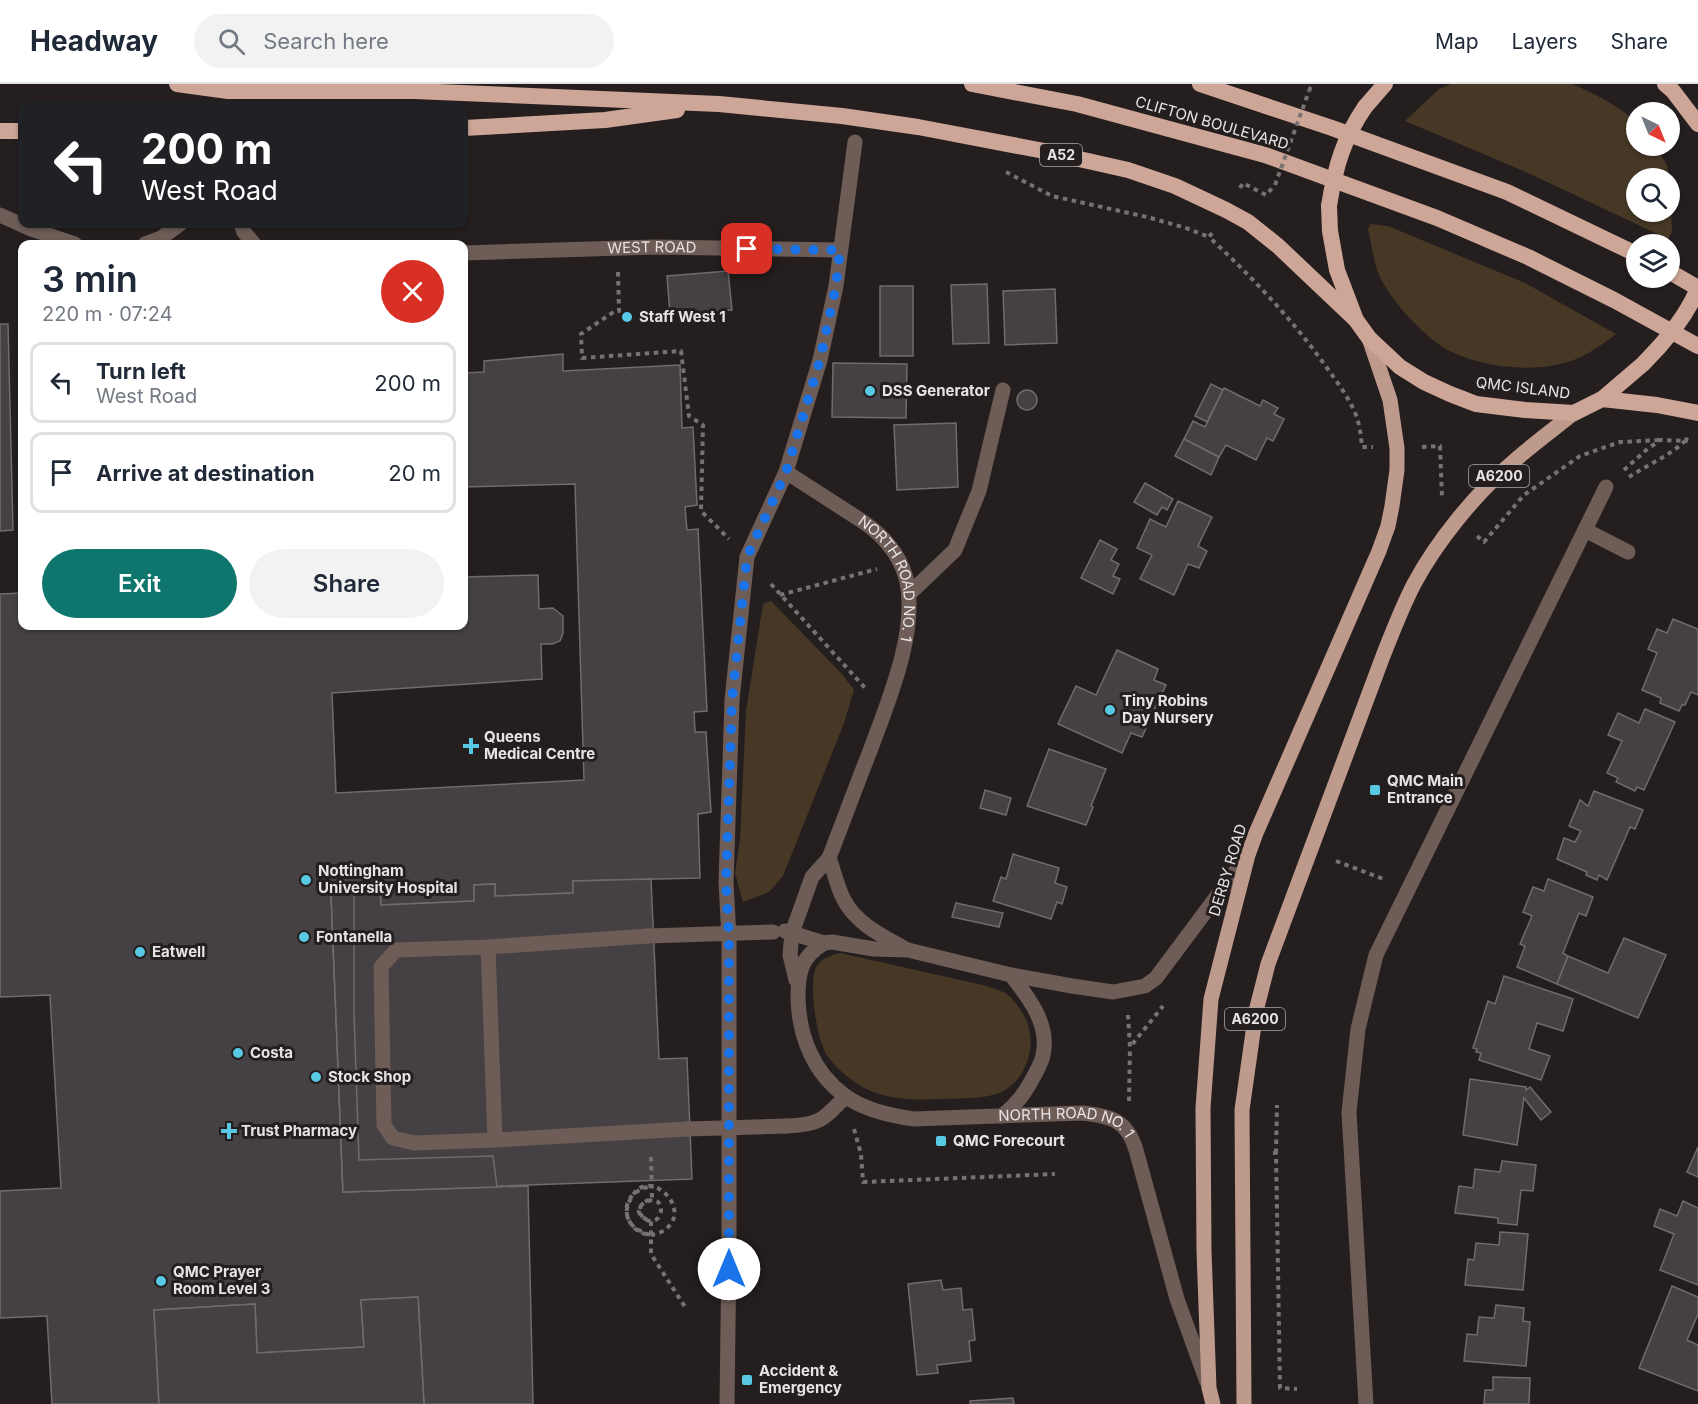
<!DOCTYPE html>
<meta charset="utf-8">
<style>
:root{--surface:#fff;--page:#f2f2f3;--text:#1f2937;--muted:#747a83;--line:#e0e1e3;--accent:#0f766e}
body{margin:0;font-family:Inter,sans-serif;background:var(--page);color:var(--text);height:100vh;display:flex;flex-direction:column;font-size:22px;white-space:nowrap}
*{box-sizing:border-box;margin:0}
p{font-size:20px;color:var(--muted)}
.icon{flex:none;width:33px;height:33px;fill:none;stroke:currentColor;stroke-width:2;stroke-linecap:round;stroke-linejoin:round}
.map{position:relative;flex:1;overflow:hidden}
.side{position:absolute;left:18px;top:156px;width:450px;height:390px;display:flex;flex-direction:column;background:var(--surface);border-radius:12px;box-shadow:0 2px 4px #0004}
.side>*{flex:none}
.banner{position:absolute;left:18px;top:18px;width:450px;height:126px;border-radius:12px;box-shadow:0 2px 4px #0004;background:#202124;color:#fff;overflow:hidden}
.needle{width:39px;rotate:137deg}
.controls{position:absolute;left:1626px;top:18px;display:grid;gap:12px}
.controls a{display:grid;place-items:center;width:54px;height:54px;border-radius:50%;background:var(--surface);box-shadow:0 2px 4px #0004;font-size:30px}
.pin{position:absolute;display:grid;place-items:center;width:51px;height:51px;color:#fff;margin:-26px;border-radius:12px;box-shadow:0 3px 9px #0006}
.me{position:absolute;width:66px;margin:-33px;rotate:0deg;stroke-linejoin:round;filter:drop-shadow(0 0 4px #0008)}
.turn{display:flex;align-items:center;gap:21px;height:126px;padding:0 24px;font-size:27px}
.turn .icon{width:78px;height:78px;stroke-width:2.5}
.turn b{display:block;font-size:42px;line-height:51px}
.round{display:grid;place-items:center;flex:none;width:63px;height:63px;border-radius:32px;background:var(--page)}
.summary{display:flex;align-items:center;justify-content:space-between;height:102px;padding:0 24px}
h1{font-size:36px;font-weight:600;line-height:45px}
.button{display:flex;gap:12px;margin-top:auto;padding:12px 24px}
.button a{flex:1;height:69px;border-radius:36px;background:var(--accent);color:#fff;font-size:24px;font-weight:600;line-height:69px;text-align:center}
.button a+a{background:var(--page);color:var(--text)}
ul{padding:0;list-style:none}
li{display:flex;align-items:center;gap:18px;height:81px;margin:0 12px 9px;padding:0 12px;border:3px solid var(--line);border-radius:12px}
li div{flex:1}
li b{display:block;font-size:22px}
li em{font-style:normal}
header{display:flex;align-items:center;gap:36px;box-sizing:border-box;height:84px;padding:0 30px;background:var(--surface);border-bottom:2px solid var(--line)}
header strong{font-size:28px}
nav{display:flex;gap:33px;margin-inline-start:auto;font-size:21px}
.search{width:420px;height:54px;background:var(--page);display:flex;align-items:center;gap:15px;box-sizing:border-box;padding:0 21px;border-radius:33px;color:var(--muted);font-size:22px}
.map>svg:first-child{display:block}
.green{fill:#473826;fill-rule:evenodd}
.building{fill:#454043;stroke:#716a6e;stroke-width:1.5}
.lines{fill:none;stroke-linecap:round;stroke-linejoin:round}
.path{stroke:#777172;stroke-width:4;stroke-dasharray:4.5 4.5;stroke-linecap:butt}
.service{stroke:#6e5d57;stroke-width:15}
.minor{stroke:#6e5d57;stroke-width:15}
.primary{stroke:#be9a8c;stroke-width:15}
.trunk{stroke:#cea697;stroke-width:16}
.path-bridge{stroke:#777172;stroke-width:4;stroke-dasharray:4.5 4.5;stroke-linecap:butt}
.service-bridge{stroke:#6e5d57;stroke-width:15}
.trunk-bridge{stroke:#cea697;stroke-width:16}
.route{stroke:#1a73e8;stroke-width:10;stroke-dasharray:0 18}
.poi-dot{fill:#58c9e3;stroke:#251e1f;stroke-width:2}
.labels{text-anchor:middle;stroke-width:6;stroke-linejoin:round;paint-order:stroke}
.shield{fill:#251e1f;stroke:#ada7a8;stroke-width:1.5}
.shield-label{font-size:14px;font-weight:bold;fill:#e7e2e3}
.street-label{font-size:15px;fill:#e7e2e3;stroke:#251e1f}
.poi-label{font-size:15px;font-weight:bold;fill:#e7e2e3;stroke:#251e1f;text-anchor:start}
</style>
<header>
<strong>Headway</strong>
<div class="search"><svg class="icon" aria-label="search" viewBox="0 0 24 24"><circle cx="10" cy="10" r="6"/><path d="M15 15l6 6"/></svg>Search here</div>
<nav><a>Map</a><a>Layers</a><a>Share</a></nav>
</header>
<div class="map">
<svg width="1698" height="1320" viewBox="0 0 1698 1320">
<rect width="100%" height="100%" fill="#251e1f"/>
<!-- green -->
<g class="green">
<path d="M 1451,0 L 1572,0 C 1595,10 1618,21 1636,38 L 1636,62 L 1656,62 L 1667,82 L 1670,99 L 1672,148 L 1668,155 L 1526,88 L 1405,37 L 1439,5 ZM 1670,94 L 1670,128 L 1636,128 L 1636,94 Z"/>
<path d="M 1370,140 L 1388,142 L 1525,199 L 1616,250 C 1598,264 1579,277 1556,281 C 1521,288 1471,281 1441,262 C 1427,252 1415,240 1404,228 C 1394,216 1382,200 1377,186 C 1373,173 1371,158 1368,145 Z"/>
<path d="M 771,517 L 842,590 L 854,606 L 844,639 L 783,792 L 769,808 L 743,818 L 735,789 L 740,756 L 746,627 L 763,520 Z"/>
<path d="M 840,869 L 987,902 C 994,905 1003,907 1008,911 C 1016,918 1025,931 1028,941 C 1037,968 1022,1004 993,1011 C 977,1015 960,1014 943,1015 C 921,1016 897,1016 876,1009 C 858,1003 832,983 824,966 C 817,949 814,927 813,908 C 813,884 815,875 840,869 Z"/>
</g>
<!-- building -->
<g class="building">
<path d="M 728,187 L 732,226 L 670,231 L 667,192 Z"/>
<path d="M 987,200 L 989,259 L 953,260 L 951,201 Z"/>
<rect x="880" y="202" width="33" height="70"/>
<path d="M 1055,205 L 1057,259 L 1005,261 L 1003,207 Z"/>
<path d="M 0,240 L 8,240 L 13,446 L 0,447 Z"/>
<path d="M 563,270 L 563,287 L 680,281 L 682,344 L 693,343 L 697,421 L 685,423 L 687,446 L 698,445 L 707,627 L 694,628 L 695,648 L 706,648 L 711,728 L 698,730 L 700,794 L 573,797 L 573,809 L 495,812 L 495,800 L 474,801 L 474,817 L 381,821 L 380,806 L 331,808 L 343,1108 L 528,1102 L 533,1320 L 424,1320 L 418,1213 L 361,1216 L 364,1263 L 257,1269 L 255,1220 L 154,1226 L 159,1320 L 52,1320 L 47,1232 L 0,1234 L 0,1107 L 61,1104 L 50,911 L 0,913 L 0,510 L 22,509 L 22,542 L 464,542 L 464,493 L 538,491 L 539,525 L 553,524 L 563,532 L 563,549 L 560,557 L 552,560 L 541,560 L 542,595 L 332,609 L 336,709 L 584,696 L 575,400 L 464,403 L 464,289 L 484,288 L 484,277 Z"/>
<path d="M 833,279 L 907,280 L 906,334 L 832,333 Z"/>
<path d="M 1211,300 L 1223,306 L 1207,338 L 1195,332 Z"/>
<path d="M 1224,304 L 1260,322 L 1263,316 L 1278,324 L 1274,330 L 1284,335 L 1273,357 L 1267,354 L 1256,376 L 1226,361 L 1219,373 L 1184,355 L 1193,337 L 1205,343 Z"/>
<circle cx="1027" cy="316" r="10"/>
<path d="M 956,339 L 958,403 L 897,406 L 894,341 Z"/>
<path d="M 1184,355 L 1219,373 L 1211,391 L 1175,372 Z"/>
<path d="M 1145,399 L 1173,415 L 1167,426 L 1162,423 L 1157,431 L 1134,418 Z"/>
<path d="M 1178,417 L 1212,433 L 1198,462 L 1207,467 L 1199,484 L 1188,480 L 1174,511 L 1140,495 L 1152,471 L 1137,464 L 1150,435 L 1166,443 Z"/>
<path d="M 1100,456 L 1117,465 L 1111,476 L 1119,480 L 1113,492 L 1120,495 L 1113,510 L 1081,494 Z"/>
<path d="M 1673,535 L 1698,545 L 1698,611 L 1691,608 L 1685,621 L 1682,621 L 1679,627 L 1660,619 L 1661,614 L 1642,606 L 1657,569 L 1648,565 L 1657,545 L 1667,549 Z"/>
<path d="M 1117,566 L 1158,585 L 1154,596 L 1166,601 L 1142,653 L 1131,649 L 1122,669 L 1058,640 L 1076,602 L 1096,611 Z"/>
<path d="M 1645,625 L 1675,638 L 1644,706 L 1637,703 L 1635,707 L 1616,698 L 1618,694 L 1607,689 L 1622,657 L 1608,651 L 1618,629 L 1639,639 Z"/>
<path d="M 1049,665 L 1106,685 L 1091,722 L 1093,723 L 1086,741 L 1027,722 Z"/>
<path d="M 985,706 L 1011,714 L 1006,731 L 980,724 Z"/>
<path d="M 1594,707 L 1643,726 L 1635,745 L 1630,743 L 1607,796 L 1599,791 L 1597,796 L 1586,791 L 1587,788 L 1557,775 L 1564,754 L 1575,758 L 1581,747 L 1569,742 L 1580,716 L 1588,722 Z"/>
<path d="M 1013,770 L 1059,784 L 1055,799 L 1067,803 L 1062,820 L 1057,818 L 1051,835 L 993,817 L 1001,793 L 1006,795 Z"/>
<path d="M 651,795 L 659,975 L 687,974 L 692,1095 L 343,1108 L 331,808 L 380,806 L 381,821 L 474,817 L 474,801 L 495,800 L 495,812 L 573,809 L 573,797 Z"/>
<path d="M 1548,795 L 1593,813 L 1586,832 L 1579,829 L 1563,869 L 1568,872 L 1557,900 L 1517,883 L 1525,862 L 1520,860 L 1532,832 L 1523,828 L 1533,803 L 1544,807 Z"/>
<path d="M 354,807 L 354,929 L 359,1076 L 493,1072 L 497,1103 L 343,1108 L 331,808 Z"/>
<path d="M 956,819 L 1003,829 L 999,843 L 952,833 Z"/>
<path d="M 1624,854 L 1666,871 L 1638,934 L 1557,900 L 1568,872 L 1608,889 Z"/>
<path d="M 1504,892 L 1573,915 L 1563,947 L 1537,939 L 1529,965 L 1550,972 L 1541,996 L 1479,976 L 1481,969 L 1476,968 L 1477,965 L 1473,964 L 1488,917 L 1495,920 Z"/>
<path d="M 1470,995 L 1526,1003 L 1526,1006 L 1530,1003 L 1551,1028 L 1541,1036 L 1524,1014 L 1517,1061 L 1463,1051 Z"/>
<path d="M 1698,1063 L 1698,1093 L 1687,1088 Z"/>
<path d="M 1502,1077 L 1536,1081 L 1533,1107 L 1521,1106 L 1517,1141 L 1498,1139 L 1498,1134 L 1455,1129 L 1459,1102 L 1473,1104 L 1475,1085 L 1500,1088 Z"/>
<path d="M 1683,1117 L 1698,1124 L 1698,1201 L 1660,1186 L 1674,1150 L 1654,1142 L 1660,1125 L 1677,1132 Z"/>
<path d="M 1500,1148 L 1528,1150 L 1523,1206 L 1465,1201 L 1468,1175 L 1474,1176 L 1476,1159 L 1499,1161 Z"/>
<path d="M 941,1196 L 943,1206 L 961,1204 L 963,1226 L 972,1225 L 975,1256 L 969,1257 L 971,1277 L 937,1281 L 938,1289 L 917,1291 L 908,1200 Z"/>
<path d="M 1672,1202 L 1698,1213 L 1698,1230 L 1687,1256 L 1698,1261 L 1698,1307 L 1639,1284 Z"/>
<path d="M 418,1213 L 424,1320 L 159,1320 L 154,1226 L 255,1220 L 257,1269 L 364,1263 L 361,1216 Z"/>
<path d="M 1496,1221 L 1524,1224 L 1523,1237 L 1530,1238 L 1526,1282 L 1464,1277 L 1467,1250 L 1477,1251 L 1479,1233 L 1494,1234 Z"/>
<path d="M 1493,1293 L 1530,1294 L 1529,1320 L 1484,1320 L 1485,1306 L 1493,1306 Z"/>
<path d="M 1013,1314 L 1014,1320 L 970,1320 L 970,1317 Z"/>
</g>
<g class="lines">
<!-- path -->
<g class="path">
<path d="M 1309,7 L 1312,0"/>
<path d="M 1006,88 L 1052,112 L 1147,133 L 1186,144 L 1209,153"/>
<path d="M 1240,104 L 1243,99 L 1266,111 L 1274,102"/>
<path d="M 1212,149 L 1209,153 C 1252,193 1293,236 1327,284 C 1338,299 1349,314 1356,331 C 1360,342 1361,352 1362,363 L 1373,363"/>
<path d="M 618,188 L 619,227 L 615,227 L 581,250 L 582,274 L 681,267 L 689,332 L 703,341 L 701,427 L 729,455"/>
<path d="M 1422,363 L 1440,362 L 1442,412"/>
<path d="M 1624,386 L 1645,367 L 1660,356 L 1686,357 L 1687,353"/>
<path d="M 1629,393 C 1647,381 1669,372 1685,357"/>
<path d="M 1477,452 L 1484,458 L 1524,411 L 1580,372 L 1620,358 L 1660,356"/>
<path d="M 771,500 L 866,605"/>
<path d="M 780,511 L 877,485"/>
<path d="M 1336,777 L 1386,796"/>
<path d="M 1128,931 L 1130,963 L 1163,922"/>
<path d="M 1129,1017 L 1130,963"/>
<path d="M 854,1045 L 861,1070 L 863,1098 L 1055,1090"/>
<path d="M 1273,1069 L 1276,1069 L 1280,1304 L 1297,1305"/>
<path d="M 1276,1069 L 1277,1021"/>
<path d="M 651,1073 L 652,1115 C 628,1121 645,1144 657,1135 C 659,1133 660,1129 661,1127 C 662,1102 618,1127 651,1137 L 651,1170 L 687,1226"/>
<path d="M 650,1151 C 640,1147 630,1144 627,1131 C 626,1125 628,1120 631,1114 C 649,1079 698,1129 661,1148 C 632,1163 605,1111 652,1102"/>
</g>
<!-- service -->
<g class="service">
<path d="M 0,131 L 31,145 L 75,160"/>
<path d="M 241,140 L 244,148 L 254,160"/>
<path d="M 145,160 L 161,154 L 180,140"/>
<path id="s1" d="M 464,169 L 655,163 L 840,166"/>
<path id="s2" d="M 786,388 L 862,437 C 883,451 899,469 906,494 C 919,546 888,618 870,667 C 856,702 843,738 829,774 L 812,793 L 792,849 L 790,871 L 796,896"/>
<path d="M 909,510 L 955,466 L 979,407 L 1003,306"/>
<path d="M 829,774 C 834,787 837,802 843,814 C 855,839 882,852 904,864"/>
<path d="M 785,847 L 824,859 L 832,858 L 874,865 L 908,866 L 1011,891 L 1072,902 L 1113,908 L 1145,902 L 1156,894 L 1247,772"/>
<path d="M 648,852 L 488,863 L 396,866 L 381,883 L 384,1041 L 393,1054 L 414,1059 L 495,1056 L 687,1045"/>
<path id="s3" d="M 824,859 C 801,873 798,888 798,914 C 799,952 813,988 844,1011 C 862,1025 892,1032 914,1035 L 1082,1029 C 1111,1032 1127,1036 1136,1066 L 1177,1215 L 1207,1298"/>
<path d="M 488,863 L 495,1056"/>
<path d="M 1002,1032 C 1017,1020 1025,1009 1034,992 C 1037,986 1042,978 1043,971 C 1050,940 1028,913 1011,891"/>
<path d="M 786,1042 C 819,1041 823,1036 845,1013"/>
<path d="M 727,1320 L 729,1164 L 729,854 L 726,798 L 732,616 L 747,473 L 786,388 L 820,276 L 836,202 L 855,58"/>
</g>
<!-- minor -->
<g class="minor">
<path d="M 1585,446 L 1628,468"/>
<path d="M 1366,1320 L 1349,1028 L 1358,945 L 1376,871 L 1606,403"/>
</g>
<!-- primary -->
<g class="primary">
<path d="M 1213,1320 L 1209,1304 L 1204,1167 L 1203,1024 L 1211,915 L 1248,771 L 1256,749 L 1379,467 L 1388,442 L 1392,422 L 1397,386 L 1397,364 L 1390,316 L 1369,254"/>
<path d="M 1244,1320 L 1242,1026 L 1256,927 L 1268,880 L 1383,572 C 1393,547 1402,523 1414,500 C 1437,457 1476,409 1513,378 C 1532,361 1554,345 1574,329"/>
</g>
<!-- trunk -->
<g class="trunk">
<path d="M 177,0 L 228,7 L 414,7 L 719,20 L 842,32 L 918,43 L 1039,66 L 1128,86 L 1175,102 L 1226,126 L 1248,138 L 1278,162 L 1356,236"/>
<path d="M 972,0 L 1077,20 L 1265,71 L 1437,134 L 1528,173 L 1614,216 L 1698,262"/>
<path d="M 1200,0 L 1332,44 L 1507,108 L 1636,170"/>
<path d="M 1665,0 L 1673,7 L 1698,40"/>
<path d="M 1365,23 L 1385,0"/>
<path d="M 464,44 L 605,36 L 677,26"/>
<path d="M 0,47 L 22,47"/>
<path d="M 1329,122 L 1330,147 L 1337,186 L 1356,236 L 1369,254 L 1400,283 L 1424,298 L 1450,310 L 1476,320 L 1525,326 L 1574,329 L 1602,315 L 1643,280 L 1659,263"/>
<path d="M 1670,188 L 1698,204"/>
<path d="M 1602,315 L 1657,321 L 1698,329"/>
</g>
<!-- path-bridge -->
<path class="path-bridge" d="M 1275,101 L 1309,7"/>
<!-- service-bridge -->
<g class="service-bridge">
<path d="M 648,852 L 773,848"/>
<path d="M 687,1045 L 786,1042"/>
</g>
<!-- trunk-bridge -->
<g class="trunk-bridge">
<path d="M 1329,122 C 1335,84 1343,55 1365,23"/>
<path d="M 1659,263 C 1675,245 1689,227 1698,204"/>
</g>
</g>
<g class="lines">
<!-- route -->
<path class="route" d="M 729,1185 L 729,854 L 726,798 L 732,616 L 747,473 L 786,388 L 820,276 L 836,202 L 840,166 L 747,165"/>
</g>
<!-- markers -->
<g class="poi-dot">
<circle cx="627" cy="233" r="6"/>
<circle cx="870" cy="307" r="6"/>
<circle cx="1110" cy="626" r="6"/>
<path d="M468 653h6v6h6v6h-6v6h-6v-6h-6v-6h6z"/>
<rect x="1369" y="700" width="12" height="12" rx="3"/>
<circle cx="306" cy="796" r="6"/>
<circle cx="304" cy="853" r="6"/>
<circle cx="140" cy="868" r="6"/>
<circle cx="238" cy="969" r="6"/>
<circle cx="316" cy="993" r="6"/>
<path d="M226 1038h6v6h6v6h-6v6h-6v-6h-6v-6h6z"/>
<rect x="935" y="1051" width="12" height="12" rx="3"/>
<circle cx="161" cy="1197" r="6"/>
<rect x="741" y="1290" width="12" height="12" rx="3"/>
</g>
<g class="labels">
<!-- shield labels -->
<g class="shield">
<rect x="1040" y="60" width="42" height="22" rx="4.5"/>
<rect x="1469" y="381" width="60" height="22" rx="4.5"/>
<rect x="1225" y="924" width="60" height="22" rx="4.5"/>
</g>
<g class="shield-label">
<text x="1061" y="76">A52</text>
<text x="1499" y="397">A6200</text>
<text x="1255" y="940">A6200</text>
</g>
<!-- street labels -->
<g class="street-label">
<text transform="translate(1212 39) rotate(16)" y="5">CLIFTON BOULEVARD</text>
<text dy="5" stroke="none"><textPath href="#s1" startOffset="188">WEST ROAD</textPath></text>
<text transform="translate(1523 304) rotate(7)" y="5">QMC ISLAND</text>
<text dy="5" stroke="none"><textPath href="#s2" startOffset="158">NORTH ROAD NO. 1</textPath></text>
<text transform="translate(1228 786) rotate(-73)" y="5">DERBY ROAD</text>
<text dy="5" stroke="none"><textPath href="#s3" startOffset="405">NORTH ROAD NO. 1</textPath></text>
</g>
<!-- poi labels -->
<g class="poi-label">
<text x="639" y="238">Staff West 1</text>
<text x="882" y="312">DSS Generator</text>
<text x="1122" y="622">Tiny Robins<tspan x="1122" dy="17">Day Nursery</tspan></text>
<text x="484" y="658">Queens<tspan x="484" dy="17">Medical Centre</tspan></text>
<text x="1387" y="702">QMC Main<tspan x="1387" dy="17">Entrance</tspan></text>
<text x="318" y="792">Nottingham<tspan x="318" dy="17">University Hospital</tspan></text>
<text x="316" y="858">Fontanella</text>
<text x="152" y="873">Eatwell</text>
<text x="250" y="974">Costa</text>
<text x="328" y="998">Stock Shop</text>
<text x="241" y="1052">Trust Pharmacy</text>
<text x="953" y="1062">QMC Forecourt</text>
<text x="173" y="1193">QMC Prayer<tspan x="173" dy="17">Room Level 3</tspan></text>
<text x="759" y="1292">Accident &amp;<tspan x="759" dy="17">Emergency</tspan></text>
</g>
</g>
</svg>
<div class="controls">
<a><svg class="needle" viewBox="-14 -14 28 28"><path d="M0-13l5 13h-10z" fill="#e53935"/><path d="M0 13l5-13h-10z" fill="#747a83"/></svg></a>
<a><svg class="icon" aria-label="search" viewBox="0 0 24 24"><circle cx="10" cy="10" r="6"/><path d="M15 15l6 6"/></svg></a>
<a><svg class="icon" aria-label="layers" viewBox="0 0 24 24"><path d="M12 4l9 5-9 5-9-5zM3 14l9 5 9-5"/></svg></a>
</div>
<div class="pin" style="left:747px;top:165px;background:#d93025"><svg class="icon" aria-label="arrive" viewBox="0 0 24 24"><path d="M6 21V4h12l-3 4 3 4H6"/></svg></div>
<svg class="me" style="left:729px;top:1185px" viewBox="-20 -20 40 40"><circle r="19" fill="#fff"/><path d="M0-13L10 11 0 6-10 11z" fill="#1a73e8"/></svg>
<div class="banner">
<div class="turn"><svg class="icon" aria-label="left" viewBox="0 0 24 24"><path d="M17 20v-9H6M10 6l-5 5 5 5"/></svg><div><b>200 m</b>West Road</div></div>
</div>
<section class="side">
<div class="summary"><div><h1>3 min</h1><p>220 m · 07:24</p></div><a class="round" style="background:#d93025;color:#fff"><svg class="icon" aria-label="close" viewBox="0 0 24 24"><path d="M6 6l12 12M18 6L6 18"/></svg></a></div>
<ul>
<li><svg class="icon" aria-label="left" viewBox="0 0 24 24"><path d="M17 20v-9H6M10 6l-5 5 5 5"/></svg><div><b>Turn left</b><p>West Road</p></div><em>200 m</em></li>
<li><svg class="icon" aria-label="arrive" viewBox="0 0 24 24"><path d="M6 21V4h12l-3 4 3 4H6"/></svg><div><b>Arrive at destination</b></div><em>20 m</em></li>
</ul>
<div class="button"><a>Exit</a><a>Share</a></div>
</section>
</div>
